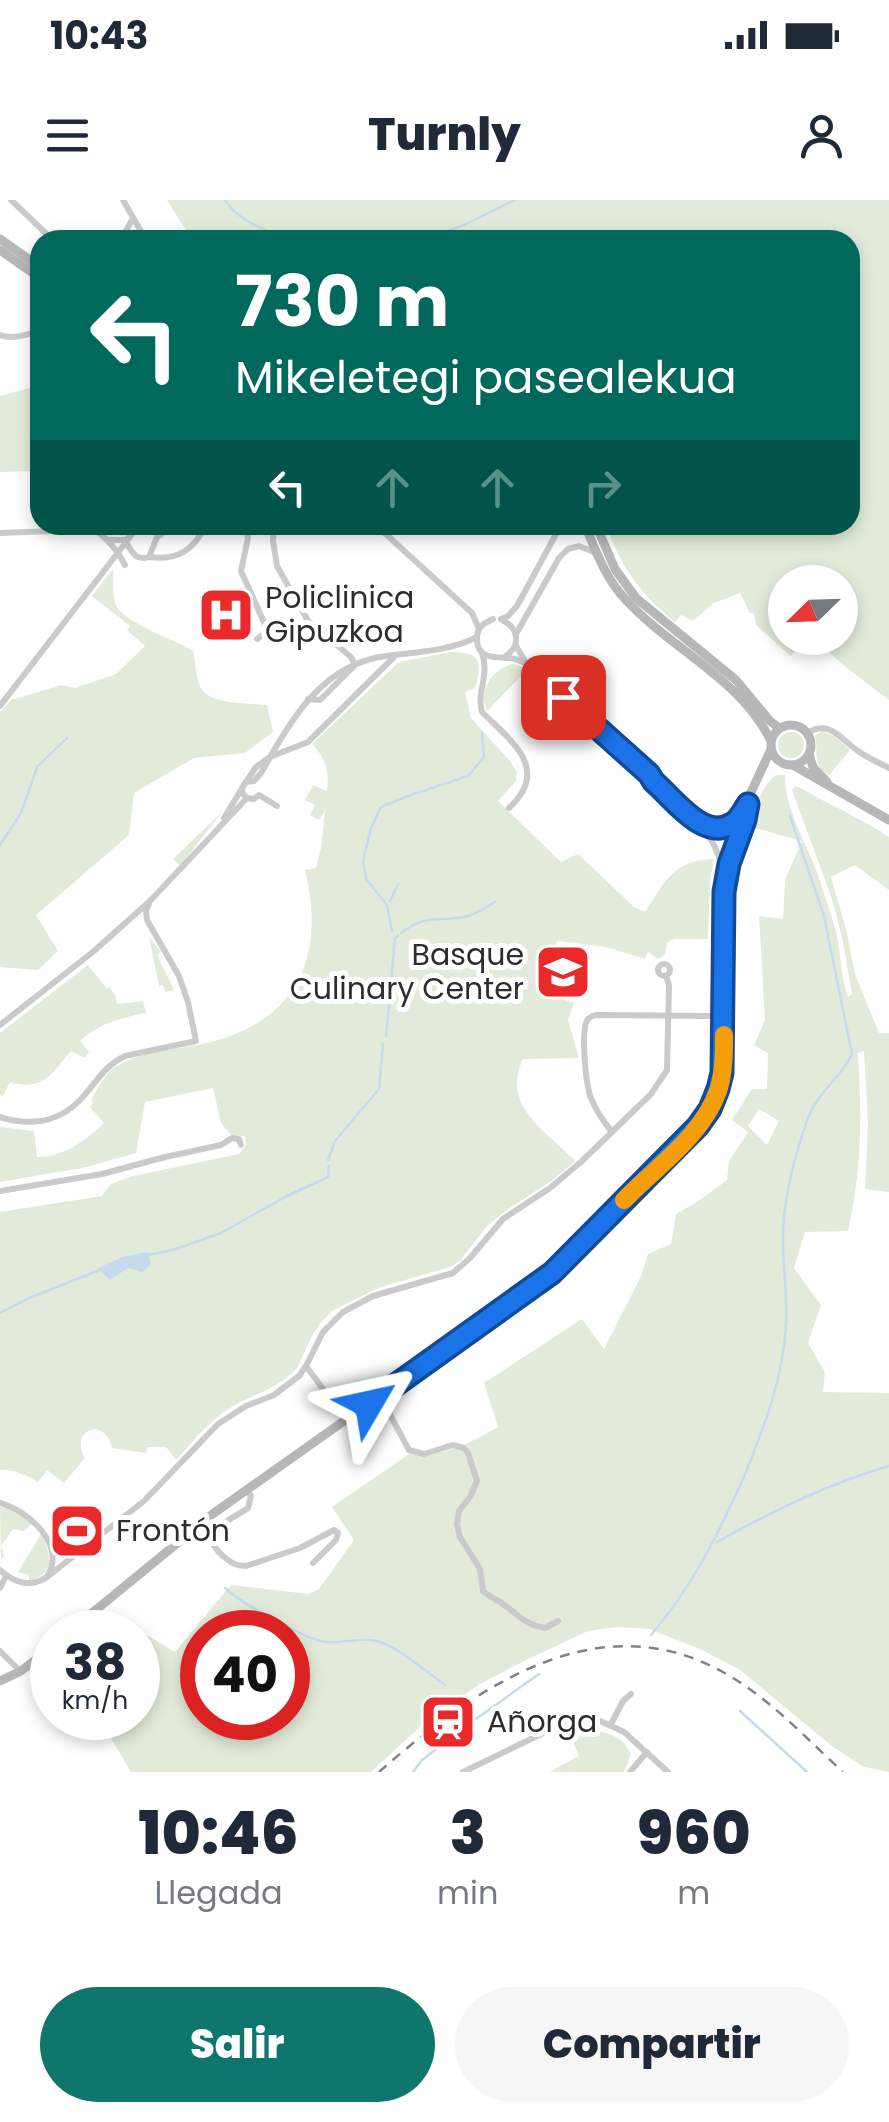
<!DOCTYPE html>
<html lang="es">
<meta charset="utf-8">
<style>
:root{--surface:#fff;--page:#f6f6f7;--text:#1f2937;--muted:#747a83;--accent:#0f766e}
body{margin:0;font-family:Poppins,sans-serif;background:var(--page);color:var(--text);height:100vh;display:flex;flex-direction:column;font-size:38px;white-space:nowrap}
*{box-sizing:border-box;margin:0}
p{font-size:32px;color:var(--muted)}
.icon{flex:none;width:55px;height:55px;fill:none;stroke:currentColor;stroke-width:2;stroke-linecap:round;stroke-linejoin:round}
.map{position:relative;height:1572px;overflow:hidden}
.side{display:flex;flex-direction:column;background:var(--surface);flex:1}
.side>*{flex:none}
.banner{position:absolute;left:30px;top:30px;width:830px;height:305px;border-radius:30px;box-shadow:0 5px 15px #0003;background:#00695c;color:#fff;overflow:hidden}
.needle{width:65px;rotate:247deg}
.tools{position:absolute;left:768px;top:365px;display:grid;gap:20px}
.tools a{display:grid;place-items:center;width:90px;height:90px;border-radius:50%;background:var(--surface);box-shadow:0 5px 15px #0003;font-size:50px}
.speed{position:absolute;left:30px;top:1410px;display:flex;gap:20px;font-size:50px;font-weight:700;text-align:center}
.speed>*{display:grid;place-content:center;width:130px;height:130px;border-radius:50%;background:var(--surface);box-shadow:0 5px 15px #0003;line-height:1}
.speed small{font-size:25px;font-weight:400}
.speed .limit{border:15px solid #d22;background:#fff;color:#111}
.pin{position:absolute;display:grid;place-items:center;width:85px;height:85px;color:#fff;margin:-42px;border-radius:20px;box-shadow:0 5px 15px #0006}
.me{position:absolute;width:110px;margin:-55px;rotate:54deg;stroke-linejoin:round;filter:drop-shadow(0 0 8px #0008)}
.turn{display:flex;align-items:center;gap:35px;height:210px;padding:0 40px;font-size:45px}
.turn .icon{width:130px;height:130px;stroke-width:2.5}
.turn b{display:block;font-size:70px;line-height:85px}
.lanes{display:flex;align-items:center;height:95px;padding:0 40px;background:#0003;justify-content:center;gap:50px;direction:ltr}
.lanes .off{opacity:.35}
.eta{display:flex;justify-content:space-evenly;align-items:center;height:170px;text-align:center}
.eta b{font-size:60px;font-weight:800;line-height:70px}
.button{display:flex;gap:20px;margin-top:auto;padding:20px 40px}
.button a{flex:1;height:115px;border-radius:60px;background:var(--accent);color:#fff;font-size:40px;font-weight:800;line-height:115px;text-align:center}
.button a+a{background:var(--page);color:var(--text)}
.status{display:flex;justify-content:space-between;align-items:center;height:70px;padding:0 50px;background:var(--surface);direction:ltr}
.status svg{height:28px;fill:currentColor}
header{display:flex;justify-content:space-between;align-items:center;height:130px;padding:0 40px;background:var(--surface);font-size:45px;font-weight:800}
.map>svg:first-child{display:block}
.green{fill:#e2ebda;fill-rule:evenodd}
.water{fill:#c5daec}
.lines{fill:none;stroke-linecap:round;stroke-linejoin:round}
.stream{stroke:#c5daec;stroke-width:2.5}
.street{stroke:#cacaca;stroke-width:6}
.secondary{stroke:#b7b7b7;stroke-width:9}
.rail{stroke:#828282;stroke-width:2.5;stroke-dasharray:10 8;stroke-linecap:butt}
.route-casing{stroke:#114b97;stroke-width:25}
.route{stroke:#1a73e8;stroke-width:18}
.slow{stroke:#f59e0b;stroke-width:18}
.labels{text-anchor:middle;stroke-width:10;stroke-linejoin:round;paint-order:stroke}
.poi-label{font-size:30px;fill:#2d2d2d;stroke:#fff;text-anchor:start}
</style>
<div class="status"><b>10:43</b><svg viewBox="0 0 49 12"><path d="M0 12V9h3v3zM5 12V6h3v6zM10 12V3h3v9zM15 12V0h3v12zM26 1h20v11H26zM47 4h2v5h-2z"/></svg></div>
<header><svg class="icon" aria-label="menu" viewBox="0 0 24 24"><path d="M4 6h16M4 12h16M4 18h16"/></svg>Turnly<svg class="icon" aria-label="person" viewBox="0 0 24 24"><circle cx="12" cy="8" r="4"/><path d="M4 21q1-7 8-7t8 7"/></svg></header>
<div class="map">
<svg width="889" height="1572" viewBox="0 0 889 1572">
<rect width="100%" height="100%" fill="#fff"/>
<!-- green -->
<g class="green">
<path d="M 167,0 L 889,0 L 889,500 L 842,464 L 813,438 L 840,438 L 840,382 L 785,382 L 785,438 L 806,438 L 791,456 L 756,425 L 754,413 L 750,413 L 740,393 L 714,403 L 693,421 L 681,415 L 675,422 C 637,391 624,370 605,325 L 850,325 L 850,40 L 192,40 Z"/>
<path d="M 40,185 L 40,271 L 0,272 L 0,196 Z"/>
<path d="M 113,369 C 114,380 112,393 115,403 C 120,422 175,439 193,451 C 196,463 195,481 203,491 C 216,505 249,503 267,505 L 273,532 L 245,553 L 194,558 L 134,593 L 129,635 L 36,715 L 58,751 L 38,770 L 0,767 L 0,512 L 11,500 L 61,485 L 75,488 L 116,474 L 145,446 L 127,430 L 130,426 L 92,396 Z"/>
<path d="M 451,452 C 481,452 483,463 475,488 L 465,492 L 471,518 L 510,561 L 517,572 L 516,581 L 498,601 L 561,662 L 578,654 L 634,707 L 645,712 C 665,681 674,660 714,659 L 710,680 L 708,739 L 674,739 L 667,743 L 665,755 L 658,759 L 648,752 L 645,759 L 606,747 L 558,741 L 547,753 L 539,780 L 552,796 L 574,803 L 568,820 L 579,858 L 523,859 C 500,907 548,932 575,961 L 554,979 L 504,1012 L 487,1026 L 460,1061 L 450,1067 L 378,1088 L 332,1111 L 321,1122 L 312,1136 L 297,1168 C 277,1189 259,1192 235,1205 C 211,1218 194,1240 176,1260 L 166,1247 L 148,1247 L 146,1253 L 112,1248 C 105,1215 68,1231 85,1258 L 64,1283 L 47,1270 L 38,1282 C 26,1275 14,1269 0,1270 L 0,1012 L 102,996 L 111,984 L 133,976 L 239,954 L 246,945 L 245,936 L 231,935 L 221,923 L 213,888 L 145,902 L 136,953 L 87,967 L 0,982 L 0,927 L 34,931 L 37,957 C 64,957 85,941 104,923 L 90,907 L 93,903 L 91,901 C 97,890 103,876 113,869 C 134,852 176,850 202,844 C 295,824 327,760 305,670 L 316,668 L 321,648 L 325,611 L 319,620 L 310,615 L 315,605 L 305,600 L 313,585 L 327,591 C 329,571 326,559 312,544 L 399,462 Z"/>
<path d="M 513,464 L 521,466 L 526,471 L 487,511 C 478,491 492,468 513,464 Z"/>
<path d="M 822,531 L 834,536 L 850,550 L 829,575 C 811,565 819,552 815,536 Z"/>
<circle cx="791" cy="545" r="13"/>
<path d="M 776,575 L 785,575 C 785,614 810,647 821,684 C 826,701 833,719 837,736 C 841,757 841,777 848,797 L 852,794 L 842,737 L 833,702 L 792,590 L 795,586 C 805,589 814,596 824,601 C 848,613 866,622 889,637 L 889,690 L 855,665 L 831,677 L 846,729 L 855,774 L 879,833 L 889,833 L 889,992 L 865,989 L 868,923 L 864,851 L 858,853 C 862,918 862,967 848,1031 L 805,1032 L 794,1068 L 821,1105 L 808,1143 L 825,1172 L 823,1192 L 889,1193 L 889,1572 L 864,1567 L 833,1547 L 740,1470 L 702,1450 L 650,1429 L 617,1427 L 588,1431 L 524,1461 L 482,1483 L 434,1514 L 371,1572 L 131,1572 L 99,1518 L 138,1518 L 138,1440 L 143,1433 L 175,1452 L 231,1385 L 309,1394 L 319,1389 L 354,1340 L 332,1307 L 409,1254 C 442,1258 470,1243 498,1227 L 484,1183 L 582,1119 L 604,1149 L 641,1076 L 648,1054 L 671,1044 L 676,1014 L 700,1000 L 727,980 L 729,961 L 748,932 L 732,920 L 752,889 L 767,889 L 768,853 L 754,845 L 765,820 L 759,716 L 783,719 L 785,680 L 802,641 L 751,627 C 756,608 760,587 776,575 ZM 759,909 L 779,921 L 767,945 L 748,926 ZM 202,1432 L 288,1432 L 288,1518 L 202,1518 Z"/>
<path d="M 223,611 L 180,666 L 173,659 Z"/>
<path d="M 149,737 L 161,752 L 157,755 L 174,790 L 165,792 L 163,785 L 159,786 Z"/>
<path d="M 88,765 L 107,789 L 109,787 L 115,795 L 117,804 L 143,801 L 146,813 C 121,818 99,823 80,841 L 89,852 L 84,858 L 71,851 C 52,873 43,892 10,882 L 3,896 L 0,895 L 0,833 Z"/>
<path d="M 0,1307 L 8,1308 L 32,1323 L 24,1331 L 13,1329 L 1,1346 L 4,1356 L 1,1361 Z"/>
<path d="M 87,1313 L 97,1325 L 67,1348 L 58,1336 Z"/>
<path d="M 41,1334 C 52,1355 56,1374 29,1381 L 29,1375 L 18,1372 Z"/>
<path d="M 579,1529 C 600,1531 621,1532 631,1554 L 624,1572 L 549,1572 L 579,1556 L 568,1530 Z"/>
</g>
<!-- water -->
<path class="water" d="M 148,1052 L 151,1064 L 142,1072 L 128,1068 L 110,1080 L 98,1068 L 122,1057 Z"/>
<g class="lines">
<!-- stream -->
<g class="stream">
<path d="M 225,0 C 237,20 267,31 287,40"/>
<path d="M 426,40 L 466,24 L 515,0"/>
<path d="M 0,645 L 21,613 L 37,567 L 67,538"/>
<path d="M 390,701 L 398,684"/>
<path d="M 392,731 L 387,705 L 366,679 L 363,661 L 371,628 L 381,607 L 408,596 L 468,576 L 484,557 L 482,533"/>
<path d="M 401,733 C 426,714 436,722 464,717 C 475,715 485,708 495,702"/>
<path d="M 386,836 L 395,738 L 398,736"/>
<path d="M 328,960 L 335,941 L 379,889 L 383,844"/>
<path d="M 148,1055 L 173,1050 L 221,1033 L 287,996 L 328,977 L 329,966"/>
<path d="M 0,1113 L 27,1099 L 102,1069"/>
<path d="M 717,1342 C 772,1311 828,1284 889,1266"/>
<path d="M 225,1388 C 241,1403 306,1440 326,1442 C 344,1444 363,1436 380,1442 C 401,1449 426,1472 445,1485"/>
<path d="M 651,1435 C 693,1386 720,1331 746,1272 C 765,1225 783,1177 786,1126 C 788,1098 783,1070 783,1042 C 782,1010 790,976 799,945 C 803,933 806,920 812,909 C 822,889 842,876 852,854 L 824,716 L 790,616"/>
<path d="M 740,1511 L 807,1572"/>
<path d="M 413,1572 L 422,1560 L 459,1531 L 539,1474"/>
</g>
<!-- street -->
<g class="street">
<path d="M 11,0 L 53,40"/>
<path d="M 123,0 L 146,40"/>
<path d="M 121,40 L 133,18"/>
<path d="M 0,135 C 13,140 28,135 40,130"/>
<path d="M 246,325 L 248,338 L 241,371 L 266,427 L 264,434 L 257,439"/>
<path d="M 274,325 L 273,341 L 277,366 L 308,421 L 351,457 L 355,465 L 320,500 L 308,499"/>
<path d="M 376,325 L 472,413 L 479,429"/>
<path d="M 87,326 C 105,334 116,348 125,365"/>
<path d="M 0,333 L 54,331 L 88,325"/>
<path d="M 109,340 L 126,340 L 141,325"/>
<path d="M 127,344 C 133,354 137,361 149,357 L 157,337 L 174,325"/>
<path d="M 149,357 C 177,361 194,350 206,325"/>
<path d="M 493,419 C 484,423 477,427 477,438 C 476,459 495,457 508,458 C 513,458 521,461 525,463"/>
<path d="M 501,419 L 508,416 L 517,406 L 561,325"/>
<path d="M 502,420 C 519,428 521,445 506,456"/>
<path d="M 516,434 L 559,358 L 568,349 L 579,346 L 594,352"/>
<path d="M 516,446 L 526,463 L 637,565 C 665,598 710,618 721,664"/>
<path d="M 482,453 C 490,476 476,492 482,512 C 512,542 551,569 509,608"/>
<path d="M 0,506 L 130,337"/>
<path d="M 807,533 C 830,519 840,539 858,551 C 868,558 879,563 889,568"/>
<path d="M 246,582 L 256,567 L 270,557 L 308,542 L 394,457"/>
<path d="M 277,606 L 259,595 L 254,599 L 247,598 L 243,594 L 242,588 L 246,582 L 254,581 L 261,573 C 290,522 321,464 386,456 C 416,452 450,451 477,437"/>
<path d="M 224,618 L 241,590"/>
<path d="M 703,626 C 717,630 727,629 738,619"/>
<circle cx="664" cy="770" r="6"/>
<path d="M 0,825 L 94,751 L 150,701 L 247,598"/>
<path d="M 0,917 C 29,926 58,923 80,900 C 96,883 104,866 125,856 L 196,841 L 188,802 L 179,776 L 147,720 L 146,711 L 150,701"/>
<path d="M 612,932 C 603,921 596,911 591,898 C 586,886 580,829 588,819 C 590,817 592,816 595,815 L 717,816"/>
<path d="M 0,991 L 102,974 L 165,957 L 221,945 L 232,938 L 239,939 L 241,945"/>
<path d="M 306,1166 L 346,1220"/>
<path d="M 380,1196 L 409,1250 L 424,1254 L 453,1245 L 464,1248 L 468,1253 L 477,1281 L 470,1297 L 459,1311 L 457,1325 L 460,1337 L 480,1369 L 483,1391 C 491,1398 498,1400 506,1406 C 521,1418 526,1424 545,1428 L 558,1421"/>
<path d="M 247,1290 L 251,1296 L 248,1308 C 230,1321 195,1332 223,1356 C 231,1363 236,1366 246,1366 L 300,1348 L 334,1330 L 338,1333 L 336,1340 L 313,1363"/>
<path d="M 0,1303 C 29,1311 67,1345 47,1377 C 31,1388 14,1383 0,1370"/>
<path d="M 47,1377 L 144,1301 L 218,1224 L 246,1206 L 274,1195 L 299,1176 L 306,1166 L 323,1132 L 343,1112 L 373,1096 L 453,1073 L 470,1058 L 503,1019 L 550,988 L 581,962 L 651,894 L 667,870 L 669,785 L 666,776"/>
<path d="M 0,1388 L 6,1376"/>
<path d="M 0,1451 L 20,1471"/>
<path d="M 611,1524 L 623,1501 L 631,1494"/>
<path d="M 463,1572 L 562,1524 L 585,1519 L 600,1521 L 624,1532 L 668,1572"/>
<path d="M 630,1572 L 647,1552"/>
</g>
<!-- secondary -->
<g class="secondary">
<path d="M 0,39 L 40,67"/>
<path d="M 0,50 L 40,78"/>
<path d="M 585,325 C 596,352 606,379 626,400 C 672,450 740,478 771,541"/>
<path d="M 596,325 L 615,369 L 636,398 L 736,480 L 770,521 L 779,528"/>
<circle cx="791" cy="545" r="20"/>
<path d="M 809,554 L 813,567 L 827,582"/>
<path d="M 793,565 L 889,620"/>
<path d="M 69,1432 L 214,1313 L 485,1121 L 528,1087 L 558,1060 L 695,920 L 710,894 L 717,869 L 720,685 C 726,638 752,592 771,549"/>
<path d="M 0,1481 L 21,1471 L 52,1447"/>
</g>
<!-- rail -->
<path class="rail" d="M 379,1572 C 477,1486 603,1397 733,1478 C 774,1503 808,1540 843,1572"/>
</g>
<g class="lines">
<!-- route casing -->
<g class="route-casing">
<path id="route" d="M 369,1204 L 552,1073 L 698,926 L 710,909 L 718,889 L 722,873 L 724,692 L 729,664 L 745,620 L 748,604 C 743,611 740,619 733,623 C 705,643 674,599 654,582 L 649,574 L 563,497"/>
</g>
<!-- route -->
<use href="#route" class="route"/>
<!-- slow -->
<path class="slow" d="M 624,1000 C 656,967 702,936 718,891 C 724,873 724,853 724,835"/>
</g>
<!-- icons -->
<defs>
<g id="hospital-square" transform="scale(2.875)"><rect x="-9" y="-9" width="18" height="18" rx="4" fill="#ea292a" stroke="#fff"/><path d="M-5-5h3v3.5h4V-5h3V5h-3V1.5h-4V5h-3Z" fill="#fff"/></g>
<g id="university-square" transform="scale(2.875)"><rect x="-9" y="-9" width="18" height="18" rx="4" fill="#ea292a" stroke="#fff"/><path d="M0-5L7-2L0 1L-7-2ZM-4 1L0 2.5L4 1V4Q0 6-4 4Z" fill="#fff"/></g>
<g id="stadium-square" transform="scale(2.875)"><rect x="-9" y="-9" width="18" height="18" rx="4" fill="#ea292a" stroke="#fff"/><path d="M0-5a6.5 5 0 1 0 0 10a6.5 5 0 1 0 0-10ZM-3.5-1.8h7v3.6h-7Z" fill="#fff"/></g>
<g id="station-square" transform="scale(2.875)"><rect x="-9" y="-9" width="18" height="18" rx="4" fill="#ea292a" stroke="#fff"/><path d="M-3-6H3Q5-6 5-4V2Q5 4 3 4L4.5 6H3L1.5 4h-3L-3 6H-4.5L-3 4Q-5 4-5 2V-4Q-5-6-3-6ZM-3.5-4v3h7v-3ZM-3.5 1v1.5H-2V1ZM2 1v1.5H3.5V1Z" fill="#fff"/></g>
</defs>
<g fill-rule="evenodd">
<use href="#hospital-square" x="226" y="415"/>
<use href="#university-square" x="563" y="772"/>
<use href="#stadium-square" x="77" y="1331"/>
<use href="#station-square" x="448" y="1522"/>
</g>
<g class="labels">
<!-- poi labels -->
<g class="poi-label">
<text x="265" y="408">Policlinica<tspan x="265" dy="34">Gipuzkoa</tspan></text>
<text x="524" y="765" text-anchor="end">Basque<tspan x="524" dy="34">Culinary Center</tspan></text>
<text x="116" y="1341">Frontón</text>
<text x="487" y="1532">Añorga</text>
</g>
</g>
</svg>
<div class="tools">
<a><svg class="needle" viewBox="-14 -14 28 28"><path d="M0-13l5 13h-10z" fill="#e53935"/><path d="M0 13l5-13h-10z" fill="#747a83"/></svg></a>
</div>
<div class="speed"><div>38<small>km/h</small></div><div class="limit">40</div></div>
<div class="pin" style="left:563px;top:497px;background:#d93025"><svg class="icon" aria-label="arrive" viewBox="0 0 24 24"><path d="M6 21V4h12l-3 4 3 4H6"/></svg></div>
<svg class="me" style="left:369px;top:1204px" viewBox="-20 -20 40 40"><path d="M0-17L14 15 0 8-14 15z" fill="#1a73e8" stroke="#fff" stroke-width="4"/></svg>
<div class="banner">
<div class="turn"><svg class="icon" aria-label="left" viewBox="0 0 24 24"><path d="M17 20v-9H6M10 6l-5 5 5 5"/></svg><div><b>730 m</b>Mikeletegi pasealekua</div></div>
<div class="lanes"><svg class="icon" aria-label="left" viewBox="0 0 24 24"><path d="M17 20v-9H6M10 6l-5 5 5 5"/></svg><svg class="icon off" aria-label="ahead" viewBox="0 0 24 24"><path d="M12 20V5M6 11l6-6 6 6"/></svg><svg class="icon off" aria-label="ahead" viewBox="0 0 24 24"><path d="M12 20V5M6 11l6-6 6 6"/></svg><svg class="icon off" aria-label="right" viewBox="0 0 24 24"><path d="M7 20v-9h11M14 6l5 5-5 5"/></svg></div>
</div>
</div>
<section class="side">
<div class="eta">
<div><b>10:46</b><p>Llegada</p></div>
<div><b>3</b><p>min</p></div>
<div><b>960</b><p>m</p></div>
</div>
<div class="button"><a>Salir</a><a>Compartir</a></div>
</section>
